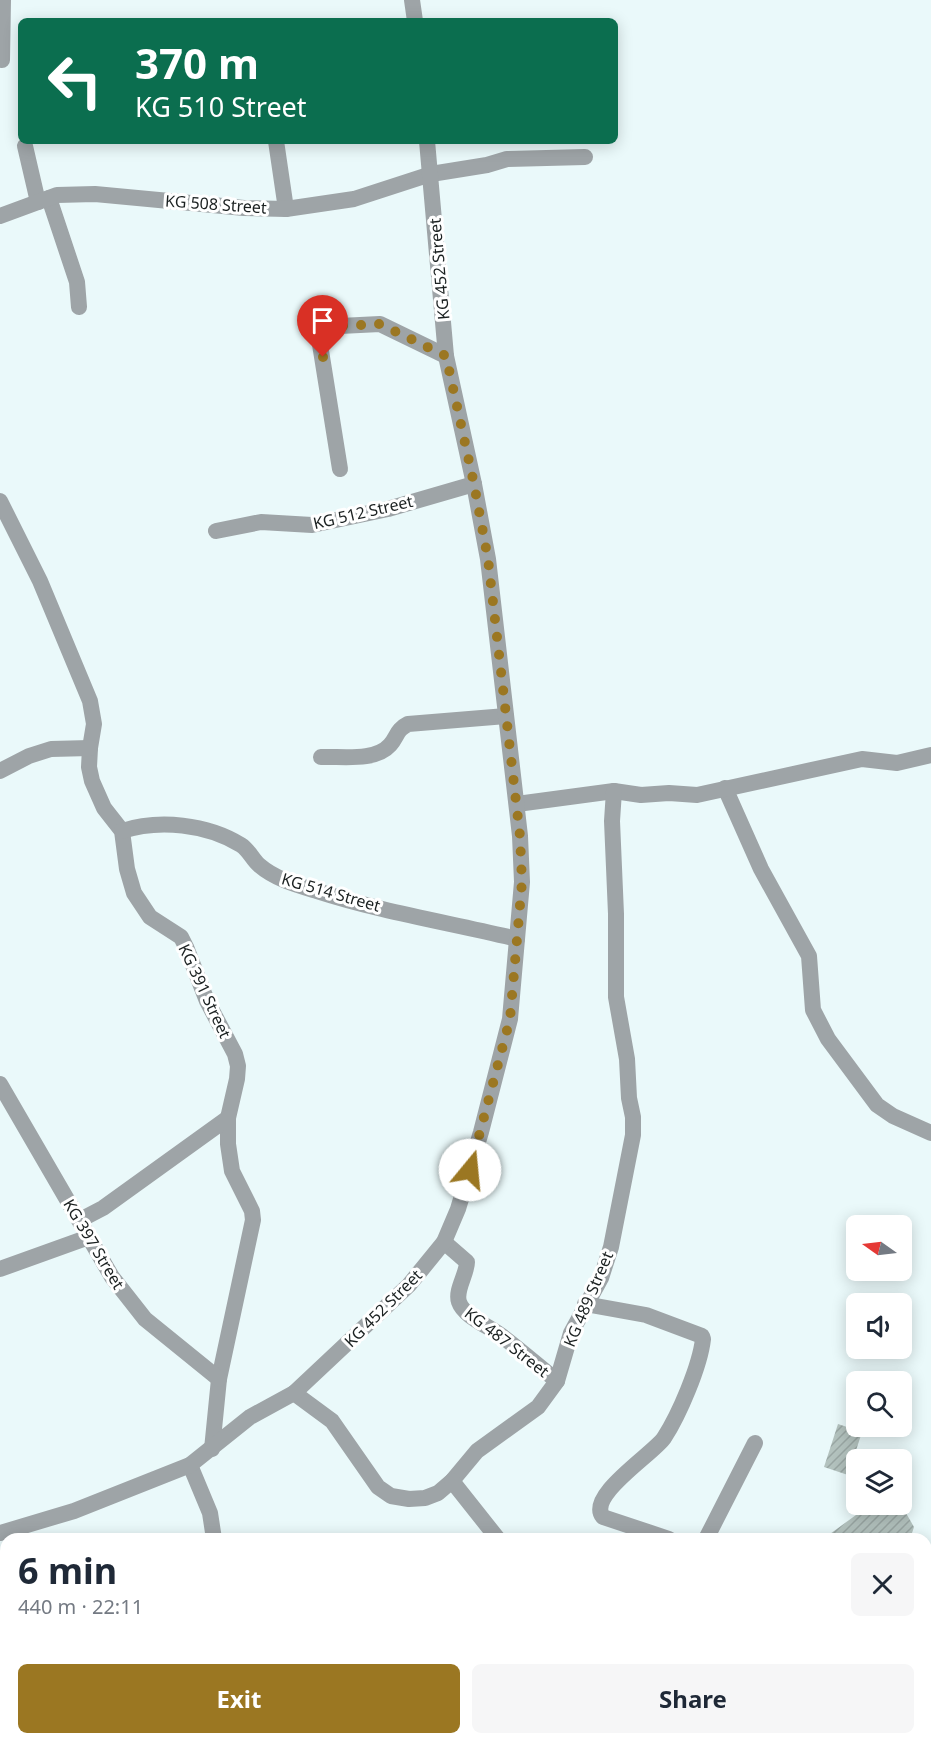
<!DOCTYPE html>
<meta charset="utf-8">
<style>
:root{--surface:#fff;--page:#f6f6f7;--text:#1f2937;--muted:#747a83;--accent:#9b7722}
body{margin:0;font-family:"Noto Sans",sans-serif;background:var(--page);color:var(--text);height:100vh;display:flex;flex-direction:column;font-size:22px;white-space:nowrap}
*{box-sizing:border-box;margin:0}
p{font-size:20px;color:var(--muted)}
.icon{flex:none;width:33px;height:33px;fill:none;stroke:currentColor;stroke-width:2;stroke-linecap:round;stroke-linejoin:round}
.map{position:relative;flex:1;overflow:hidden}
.side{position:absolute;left:0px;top:1533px;width:932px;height:212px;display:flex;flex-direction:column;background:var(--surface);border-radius:18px 18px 0 0;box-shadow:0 3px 15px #0003}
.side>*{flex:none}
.hud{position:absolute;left:18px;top:18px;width:600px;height:126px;border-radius:9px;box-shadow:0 3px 15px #0003;background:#0b6e4f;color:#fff;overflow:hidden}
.needle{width:39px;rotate:284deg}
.controls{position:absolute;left:846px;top:1215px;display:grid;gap:12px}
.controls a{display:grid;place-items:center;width:66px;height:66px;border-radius:9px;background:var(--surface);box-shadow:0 3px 15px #0003;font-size:30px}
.pin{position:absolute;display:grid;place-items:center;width:51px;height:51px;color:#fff;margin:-62px -26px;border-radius:50% 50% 50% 0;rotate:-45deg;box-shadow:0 0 6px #0007}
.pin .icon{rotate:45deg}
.me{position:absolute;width:66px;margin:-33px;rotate:17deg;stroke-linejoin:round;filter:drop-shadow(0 0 4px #0008)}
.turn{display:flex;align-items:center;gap:21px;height:126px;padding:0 18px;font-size:27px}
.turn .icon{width:78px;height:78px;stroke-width:2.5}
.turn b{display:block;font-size:42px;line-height:51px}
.round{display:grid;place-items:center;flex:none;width:63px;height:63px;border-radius:9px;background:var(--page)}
.head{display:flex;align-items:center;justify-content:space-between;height:102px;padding:0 18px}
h1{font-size:36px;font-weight:700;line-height:45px}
.cta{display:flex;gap:12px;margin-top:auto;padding:12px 18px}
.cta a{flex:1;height:69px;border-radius:9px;background:var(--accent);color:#fff;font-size:24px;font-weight:700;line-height:69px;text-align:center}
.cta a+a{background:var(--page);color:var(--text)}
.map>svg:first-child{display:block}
.building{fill:url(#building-hatch)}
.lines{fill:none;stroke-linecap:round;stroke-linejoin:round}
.street{stroke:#9ea4a7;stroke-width:16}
.route{stroke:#9b7722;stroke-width:10;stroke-dasharray:0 18}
.labels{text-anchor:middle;stroke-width:6;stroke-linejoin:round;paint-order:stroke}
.street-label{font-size:16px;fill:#1b2121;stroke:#fff}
</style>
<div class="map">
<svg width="931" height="1744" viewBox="0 0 931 1744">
<defs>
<pattern id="building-hatch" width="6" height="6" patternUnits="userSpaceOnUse" patternTransform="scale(1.5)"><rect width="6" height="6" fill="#b3c2be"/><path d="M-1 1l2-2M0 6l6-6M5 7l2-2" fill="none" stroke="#99a6a3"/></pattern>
</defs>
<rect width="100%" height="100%" fill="#eaf9fa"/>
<!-- building -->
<g class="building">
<path d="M 838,1424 L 862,1432 L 848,1475 L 824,1467 Z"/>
<path d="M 867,1507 L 871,1513 L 879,1508 L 906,1513 L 914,1527 L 910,1539 L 823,1539 Z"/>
</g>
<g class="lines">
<!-- street -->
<g class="street">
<path d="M 412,0 L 415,21"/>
<path d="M 2,60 L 3,0"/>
<path d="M 276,141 L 286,209"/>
<path d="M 25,146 L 38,202"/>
<path d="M 49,198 L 77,282 L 79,307"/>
<path d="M 0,216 L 57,195 L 95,194 L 244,208 L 286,209 L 354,199 L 431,174 L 487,165 L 507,159 L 585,157"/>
<path d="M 340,469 L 318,332 L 320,327 L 380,324 L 446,356"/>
<path d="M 0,501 L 40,581 L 90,701 L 94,724 L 90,748 L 89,767 L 92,781 L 104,808 L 122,831 L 127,869 L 134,893 L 150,917 L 181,937 L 186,947 L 207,1001 L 235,1054 L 238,1066 L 237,1079 L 228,1118 L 228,1144 L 232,1171 L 252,1211 L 253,1220 L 219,1379 L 212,1449"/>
<path d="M 216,531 L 261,522 L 312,525 L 388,509 L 474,484"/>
<path d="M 321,757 C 341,756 375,762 390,745 C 398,736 396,730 408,724 L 506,716"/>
<path d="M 0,771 L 29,756 L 51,749 L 90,748"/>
<path d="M 725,788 L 761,869 L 809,956 L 813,1010 L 828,1039 L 877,1105 L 893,1116 L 931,1133"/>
<path d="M 517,804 L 614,791 L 641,795 L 669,793 L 697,795 L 862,759 L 897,763 L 931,755"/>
<path d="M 122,831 C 159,819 207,824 241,845 C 249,850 252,859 259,865 C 275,879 297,885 317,891 C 382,912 451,923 517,939"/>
<path d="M 0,1084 L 112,1277 L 145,1319 L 219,1379"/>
<path d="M 80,1220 L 103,1208 L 228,1118"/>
<path d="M 444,1242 L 467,1262 C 467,1274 455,1290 459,1302 C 464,1317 491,1327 503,1337 C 521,1351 539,1366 557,1381"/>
<path d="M 0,1269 L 89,1237"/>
<path d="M 585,1304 L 646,1315 L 702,1336 L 703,1339 C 700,1366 679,1415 664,1438 C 653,1454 586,1496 603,1517 L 669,1539"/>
<path d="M 294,1393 L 332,1421 L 378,1487 L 391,1496 L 409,1499 L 425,1498 L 438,1493 L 452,1481 L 477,1451 L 538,1407 L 557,1381 L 571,1333 L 601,1278 L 611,1247 L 633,1135 L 633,1117 L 629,1098 L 627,1059 L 616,997 L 616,914 L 612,821 L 614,791"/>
<path d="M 190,1465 L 210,1513 L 214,1539"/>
<path d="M 452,1481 L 498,1539"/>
<path d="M 0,1533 L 74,1511 L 190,1465 L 250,1417 L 294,1393 L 409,1285 L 444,1242 L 458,1209 L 481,1132 L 510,1019 L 522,882 L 520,836 L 488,559 L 474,484 L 446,356 L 427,141"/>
<path d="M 706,1539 L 755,1443"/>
<path d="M 0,1732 L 7,1744"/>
<path d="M 718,1738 L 720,1744"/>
</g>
</g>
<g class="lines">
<!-- route -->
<path class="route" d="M 323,357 L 318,332 L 320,327 L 380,324 L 446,356 L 474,484 L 488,559 L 520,836 L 522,882 L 510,1019 L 470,1170"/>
</g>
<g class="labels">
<!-- street labels -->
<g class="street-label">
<text transform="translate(216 204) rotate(4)" y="6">KG 508 Street</text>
<text transform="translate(439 269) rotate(-95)" y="6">KG 452 Street</text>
<text transform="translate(363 512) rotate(-13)" y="6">KG 512 Street</text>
<text transform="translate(331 892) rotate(16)" y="6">KG 514 Street</text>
<text transform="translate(205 991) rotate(65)" y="6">KG 391 Street</text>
<text transform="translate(94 1244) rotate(59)" y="6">KG 397 Street</text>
<text transform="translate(588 1299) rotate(-67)" y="6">KG 489 Street</text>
<text transform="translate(383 1308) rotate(-45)" y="6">KG 452 Street</text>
<text transform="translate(507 1342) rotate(38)" y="6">KG 487 Street</text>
</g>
</g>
</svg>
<div class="controls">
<a><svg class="needle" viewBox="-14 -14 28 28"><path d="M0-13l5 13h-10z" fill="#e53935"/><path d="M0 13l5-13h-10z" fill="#747a83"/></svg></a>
<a><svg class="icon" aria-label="sound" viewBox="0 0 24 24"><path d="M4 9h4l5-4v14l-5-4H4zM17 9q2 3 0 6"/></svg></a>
<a><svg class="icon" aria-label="search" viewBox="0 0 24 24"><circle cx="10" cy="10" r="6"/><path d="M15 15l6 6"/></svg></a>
<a><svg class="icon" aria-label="layers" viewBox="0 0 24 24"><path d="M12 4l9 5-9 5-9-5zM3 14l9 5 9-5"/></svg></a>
</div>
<div class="pin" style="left:323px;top:357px;background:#d93025"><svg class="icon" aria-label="arrive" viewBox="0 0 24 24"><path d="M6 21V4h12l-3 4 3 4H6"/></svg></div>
<svg class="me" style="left:470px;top:1170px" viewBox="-20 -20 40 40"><circle r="19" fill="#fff"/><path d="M0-13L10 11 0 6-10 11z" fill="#9b7722"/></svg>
<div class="hud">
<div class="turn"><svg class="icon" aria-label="left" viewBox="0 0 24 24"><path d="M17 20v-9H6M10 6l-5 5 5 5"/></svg><div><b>370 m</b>KG 510 Street</div></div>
</div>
<section class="side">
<div class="head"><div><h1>6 min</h1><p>440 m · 22:11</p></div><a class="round"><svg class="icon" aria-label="close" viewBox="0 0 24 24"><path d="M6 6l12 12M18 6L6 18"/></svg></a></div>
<div class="cta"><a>Exit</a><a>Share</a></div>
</section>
</div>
